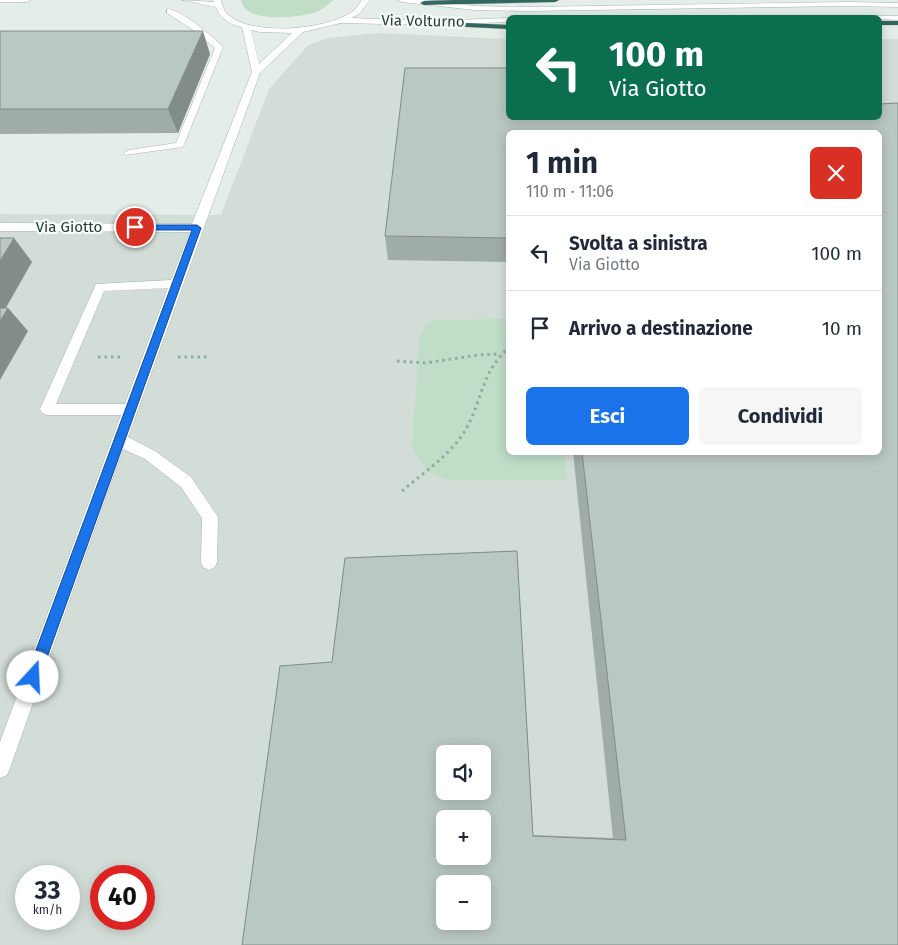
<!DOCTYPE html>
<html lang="it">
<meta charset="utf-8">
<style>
:root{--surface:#fff;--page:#f6f6f7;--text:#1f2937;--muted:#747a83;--line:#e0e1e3;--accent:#1a73e8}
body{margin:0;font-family:"Fira Sans",sans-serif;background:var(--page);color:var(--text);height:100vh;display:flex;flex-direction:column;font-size:19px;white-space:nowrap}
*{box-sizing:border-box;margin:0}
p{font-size:16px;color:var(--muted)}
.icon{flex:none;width:28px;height:28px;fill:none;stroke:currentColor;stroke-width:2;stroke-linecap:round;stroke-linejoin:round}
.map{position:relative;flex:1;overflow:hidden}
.drawer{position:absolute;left:506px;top:130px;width:376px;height:325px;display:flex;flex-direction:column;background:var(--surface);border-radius:8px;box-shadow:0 2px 12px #0003}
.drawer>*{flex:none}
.guide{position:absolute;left:506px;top:15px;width:376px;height:105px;border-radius:8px;box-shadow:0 2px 12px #0003;background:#0b6e4f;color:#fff;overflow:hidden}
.controls{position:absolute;left:436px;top:745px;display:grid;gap:10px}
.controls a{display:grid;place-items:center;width:55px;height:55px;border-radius:8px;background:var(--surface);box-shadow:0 2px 12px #0003;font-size:25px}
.speed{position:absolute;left:15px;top:865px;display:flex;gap:10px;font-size:25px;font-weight:700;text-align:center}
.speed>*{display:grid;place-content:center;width:65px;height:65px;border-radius:50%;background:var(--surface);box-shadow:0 2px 12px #0003;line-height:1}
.speed small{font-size:12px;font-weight:400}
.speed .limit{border:8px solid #d22;background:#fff;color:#111}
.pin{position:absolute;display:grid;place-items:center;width:42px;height:42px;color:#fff;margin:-21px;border:2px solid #fff;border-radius:50%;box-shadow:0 1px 5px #0007}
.me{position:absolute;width:55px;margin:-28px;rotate:20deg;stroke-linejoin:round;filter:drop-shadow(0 0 4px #0008)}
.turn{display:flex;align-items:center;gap:18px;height:105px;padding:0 20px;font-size:22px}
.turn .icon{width:65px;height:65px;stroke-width:2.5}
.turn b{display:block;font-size:35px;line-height:42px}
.round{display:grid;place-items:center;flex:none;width:52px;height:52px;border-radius:8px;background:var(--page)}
.headline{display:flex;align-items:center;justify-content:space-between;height:85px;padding:0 20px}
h1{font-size:30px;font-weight:700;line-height:38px}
.cta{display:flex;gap:10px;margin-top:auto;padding:10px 20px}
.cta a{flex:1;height:58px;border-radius:8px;background:var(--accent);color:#fff;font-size:20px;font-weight:700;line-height:58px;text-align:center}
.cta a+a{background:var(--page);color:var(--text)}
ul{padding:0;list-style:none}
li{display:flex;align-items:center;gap:15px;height:75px;padding:0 20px;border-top:1px solid var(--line)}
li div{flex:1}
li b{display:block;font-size:19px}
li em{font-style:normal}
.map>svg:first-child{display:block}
.built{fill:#d3ddd8;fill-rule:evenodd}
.green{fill:#bfddc7}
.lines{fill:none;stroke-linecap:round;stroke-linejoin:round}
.minor-casing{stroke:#a8b5b0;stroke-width:1}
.highway-casing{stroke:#c2c9c7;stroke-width:1}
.path{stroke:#87afa2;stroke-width:3;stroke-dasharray:2.5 4;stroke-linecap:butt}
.minor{fill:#fff;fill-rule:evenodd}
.highway{fill:#32685d;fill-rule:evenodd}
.wall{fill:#a0aca7;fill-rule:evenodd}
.shaded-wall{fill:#828c88}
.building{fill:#bac8c2;stroke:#828c88;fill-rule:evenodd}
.route{fill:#1a73e8;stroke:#114b97}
.labels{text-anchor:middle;stroke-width:4.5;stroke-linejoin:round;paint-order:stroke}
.far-street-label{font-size:15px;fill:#253e37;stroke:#f5faf7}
</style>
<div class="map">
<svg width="898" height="945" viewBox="0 0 898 945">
<rect width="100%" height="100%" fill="#e5ede9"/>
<!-- built -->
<path class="built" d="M 377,33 L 509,39 L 509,118 L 880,118 L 880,39 L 898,39 L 898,945 L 0,945 L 0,214 L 221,215 L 269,89 L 308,45 L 328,38 ZM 509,132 L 880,132 L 880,452 L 509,452 ZM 445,754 L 482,754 L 482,791 L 445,791 ZM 445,819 L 482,819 L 482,856 L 445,856 ZM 26,876 L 69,876 L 69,919 L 26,919 ZM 101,876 L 144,876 L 144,919 L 101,919 ZM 445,884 L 482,884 L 482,921 L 445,921 Z"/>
<!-- green -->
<g class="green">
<path d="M 241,0 L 333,0 C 328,5 323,9 316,12 C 300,18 244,24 241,0 Z"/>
<path d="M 509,319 L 509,452 L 564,453 L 567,480 L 450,480 C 428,474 422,467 412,446 L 420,336 L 426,325 L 436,320 Z"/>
</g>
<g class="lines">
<!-- minor casing -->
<g class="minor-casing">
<g id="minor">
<path d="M 0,0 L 31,0 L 27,2 L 0,2 Z"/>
<path d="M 182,0 L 214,2 L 213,0 L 221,0 C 222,4 224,11 227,14 C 252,37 325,30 352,12 C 356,9 359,4 362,0 L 370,0 L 359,14 L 351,18 L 428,21 L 509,18 L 509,22 L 428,25 L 341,23 L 303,32 L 260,73 L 128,437 L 155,451 L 191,477 L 218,517 L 217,562 L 215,567 L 209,570 L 203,567 L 201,562 L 202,518 L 181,487 L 145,459 L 123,449 L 10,768 L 7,775 L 0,778 L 0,742 L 121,415 L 47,415 L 42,413 L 40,409 L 96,284 L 171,280 L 190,232 L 0,231 L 0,223 L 192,224 L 252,72 L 242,27 C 231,25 220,19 216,7 ZM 251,30 L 260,32 L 292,33 L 259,64 ZM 168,288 L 125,404 L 56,404 L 104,291 Z"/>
<path d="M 398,0 L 423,0 L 475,6 L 528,7 L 847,2 L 898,3 L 898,7 L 847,6 L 528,11 L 475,10 L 402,2 Z"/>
<path d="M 167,9 C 179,8 214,37 223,47 L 183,147 L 125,155 L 124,153 L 129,150 L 176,143 L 215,48 L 193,30 L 167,13 Z"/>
<path d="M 864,16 L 898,16 L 898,20 L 860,18 Z"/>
</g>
</g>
<!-- highway casing -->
<g class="highway-casing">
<g id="highway">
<path d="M 455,0 L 559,0 L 555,2 L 424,5 L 420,3 L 424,1 Z"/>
<path d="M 425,21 L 509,25 L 509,29 L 428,25 L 425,25 Z"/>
<rect x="880" y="21" width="18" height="4"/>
</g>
</g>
<!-- path -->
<g class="path">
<path d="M 98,357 L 122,357"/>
<path d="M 178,357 L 208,357"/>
<path d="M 397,361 L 425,363 L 478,355 L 500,354"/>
<path d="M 402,491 C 424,472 451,455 466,429 C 482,401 482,370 509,348"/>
</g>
<!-- minor -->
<use href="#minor" class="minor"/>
<!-- highway -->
<use href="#highway" class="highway"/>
</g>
<!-- wall -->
<g class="wall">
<path d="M 0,31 L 210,54 L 178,133 L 0,134 Z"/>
<path d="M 405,68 L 509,68 L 509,118 L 880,118 L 880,104 L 898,103 L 898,945 L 242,945 L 280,666 L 332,662 L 345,558 L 517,551 L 533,835 L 613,838 L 573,452 L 880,452 L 880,132 L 509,132 L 509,262 L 388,260 L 385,236 ZM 445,754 L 482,754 L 482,791 L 445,791 ZM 445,819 L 482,819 L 482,856 L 445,856 ZM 445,884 L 482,884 L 482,921 L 445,921 Z"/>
</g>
<!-- shaded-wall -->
<g class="shaded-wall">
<path d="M 203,31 L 210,54 L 178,133 L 168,109 Z"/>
<path d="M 14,238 L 32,262 L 0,318 L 0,261 Z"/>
<path d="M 8,308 L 28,331 L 0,380 L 0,321 Z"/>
</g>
<!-- building -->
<g class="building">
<path d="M 0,31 L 203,31 L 168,109 L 0,109 Z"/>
<path d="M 405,68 L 509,68 L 509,118 L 880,118 L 880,104 L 898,103 L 898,945 L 242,945 L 280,666 L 332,662 L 345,558 L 517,551 L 533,836 L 626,840 L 582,452 L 880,452 L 880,132 L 509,132 L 509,238 L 385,236 ZM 445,754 L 482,754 L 482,791 L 445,791 ZM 445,819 L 482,819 L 482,856 L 445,856 ZM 445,884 L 482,884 L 482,921 L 445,921 Z"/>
<path d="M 0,238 L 14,238 L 0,261 Z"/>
<path d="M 0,308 L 8,308 L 0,321 Z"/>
</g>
<!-- route -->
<path class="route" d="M 132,225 L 197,225 L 201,228 L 40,677 L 38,682 L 33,684 L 28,682 L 26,677 L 192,230 L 135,230 L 131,227 Z"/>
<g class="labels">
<!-- far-street labels -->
<g class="far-street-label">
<text transform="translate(423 21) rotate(1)" y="5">Via Volturno</text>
<text x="69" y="232">Via Giotto</text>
</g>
</g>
</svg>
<div class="controls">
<a><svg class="icon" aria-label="sound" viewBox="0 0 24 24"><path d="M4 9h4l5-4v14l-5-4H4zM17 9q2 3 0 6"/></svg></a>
<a>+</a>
<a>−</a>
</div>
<div class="speed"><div>33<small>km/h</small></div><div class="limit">40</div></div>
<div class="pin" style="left:135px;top:227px;background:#d93025"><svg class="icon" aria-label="arrive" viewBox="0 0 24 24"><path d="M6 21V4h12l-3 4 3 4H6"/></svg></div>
<svg class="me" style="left:33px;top:677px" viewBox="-20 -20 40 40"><circle r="19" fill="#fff"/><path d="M0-13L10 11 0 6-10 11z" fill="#1a73e8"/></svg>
<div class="guide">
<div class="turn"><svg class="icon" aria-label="left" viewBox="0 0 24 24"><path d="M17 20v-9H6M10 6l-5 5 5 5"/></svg><div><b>100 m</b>Via Giotto</div></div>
</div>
<section class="drawer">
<div class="headline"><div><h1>1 min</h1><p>110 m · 11:06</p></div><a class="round" style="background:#d93025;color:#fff"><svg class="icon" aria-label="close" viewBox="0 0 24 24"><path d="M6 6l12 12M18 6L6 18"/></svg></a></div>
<ul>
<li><svg class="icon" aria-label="left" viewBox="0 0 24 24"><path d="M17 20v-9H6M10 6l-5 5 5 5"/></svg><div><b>Svolta a sinistra</b><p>Via Giotto</p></div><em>100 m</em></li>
<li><svg class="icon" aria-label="arrive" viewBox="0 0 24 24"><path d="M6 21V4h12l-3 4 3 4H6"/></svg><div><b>Arrivo a destinazione</b></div><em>10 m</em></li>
</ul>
<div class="cta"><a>Esci</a><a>Condividi</a></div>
</section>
</div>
